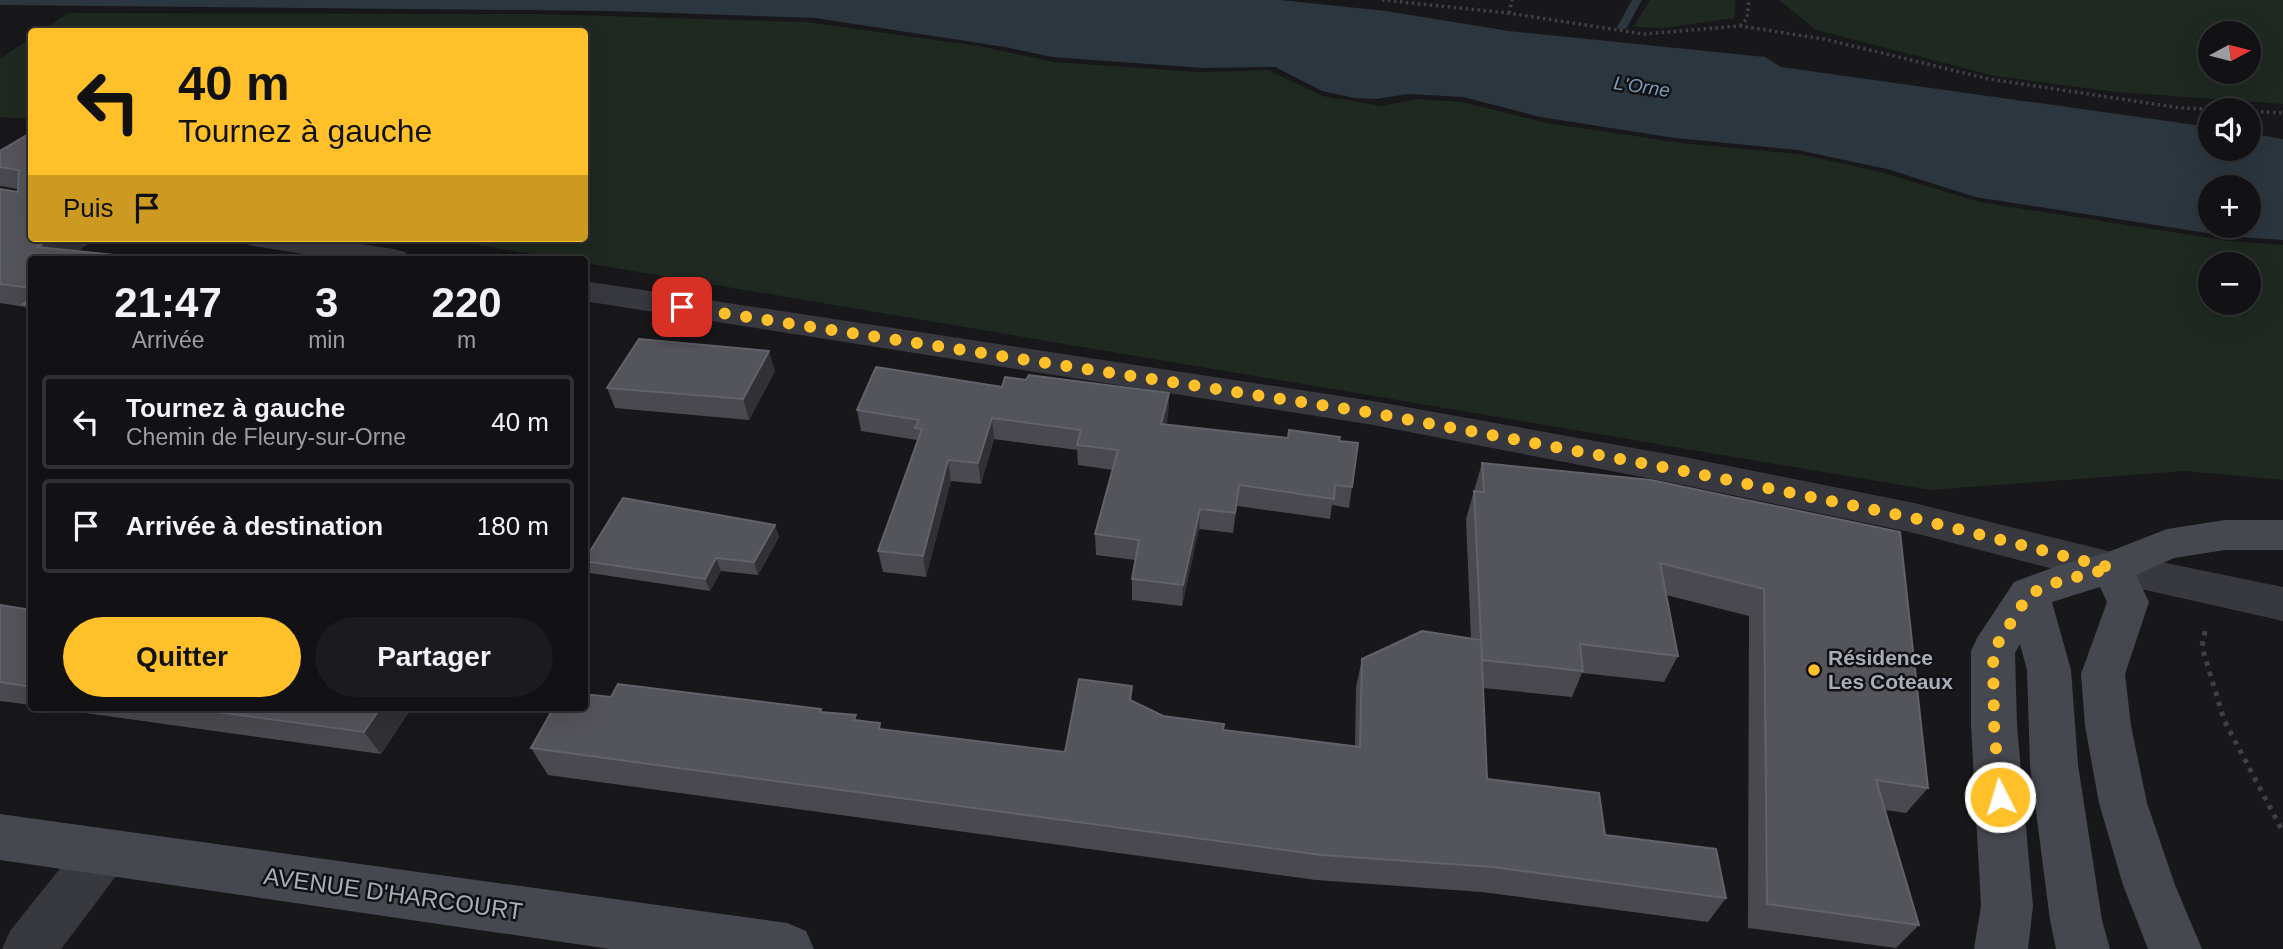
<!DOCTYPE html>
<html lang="fr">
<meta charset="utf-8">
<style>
:root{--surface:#121114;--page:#1b1a1d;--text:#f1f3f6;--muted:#9c9da0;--line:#313134;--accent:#ffc02a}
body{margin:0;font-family:Arial,sans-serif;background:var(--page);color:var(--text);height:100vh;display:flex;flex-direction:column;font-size:26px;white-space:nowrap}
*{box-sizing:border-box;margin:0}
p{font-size:23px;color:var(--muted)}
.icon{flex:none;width:38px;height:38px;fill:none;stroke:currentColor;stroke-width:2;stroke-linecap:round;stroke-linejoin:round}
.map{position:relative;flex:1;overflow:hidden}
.panel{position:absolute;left:28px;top:256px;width:560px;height:455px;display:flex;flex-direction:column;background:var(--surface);border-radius:7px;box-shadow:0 7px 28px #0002,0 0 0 2px var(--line)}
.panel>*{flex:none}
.guide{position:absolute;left:28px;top:28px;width:560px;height:214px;border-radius:7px;box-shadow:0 7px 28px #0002,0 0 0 2px var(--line);background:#ffc02a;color:#111;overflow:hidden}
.needle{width:46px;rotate:83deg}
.controls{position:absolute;left:2198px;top:21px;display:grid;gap:14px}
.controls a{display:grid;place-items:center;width:63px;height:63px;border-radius:50%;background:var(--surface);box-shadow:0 7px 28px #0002,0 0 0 2px var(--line);font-size:35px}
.pin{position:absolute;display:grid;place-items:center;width:60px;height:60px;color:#fff;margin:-30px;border-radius:14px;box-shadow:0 4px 10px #0006}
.me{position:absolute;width:77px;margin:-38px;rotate:355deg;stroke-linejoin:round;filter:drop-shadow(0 0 5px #0008)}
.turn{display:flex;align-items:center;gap:24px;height:147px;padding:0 35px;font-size:32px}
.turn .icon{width:91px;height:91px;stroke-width:2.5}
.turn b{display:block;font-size:49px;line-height:60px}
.then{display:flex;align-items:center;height:66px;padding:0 35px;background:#0003;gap:14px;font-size:26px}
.eta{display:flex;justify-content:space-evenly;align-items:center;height:119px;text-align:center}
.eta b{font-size:42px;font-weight:700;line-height:49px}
.cta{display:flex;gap:14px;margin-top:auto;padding:14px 35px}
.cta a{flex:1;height:80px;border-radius:42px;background:var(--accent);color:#111;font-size:28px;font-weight:700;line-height:80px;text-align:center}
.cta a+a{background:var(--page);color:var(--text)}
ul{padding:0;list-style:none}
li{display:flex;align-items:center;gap:21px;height:94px;margin:0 14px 10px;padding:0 21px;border:4px solid var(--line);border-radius:7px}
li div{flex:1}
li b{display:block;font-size:26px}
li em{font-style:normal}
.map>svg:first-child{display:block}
.green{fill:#1f2821;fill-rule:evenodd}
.water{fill:#2c363f;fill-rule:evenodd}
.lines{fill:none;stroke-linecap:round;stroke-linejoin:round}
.stream{fill:#2c363f;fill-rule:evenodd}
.path-far1{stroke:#3e4046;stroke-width:3.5;stroke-dasharray:2.5 3.5;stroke-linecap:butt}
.path{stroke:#3e4046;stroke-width:5;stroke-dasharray:4.5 6;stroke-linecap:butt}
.minor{fill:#38393f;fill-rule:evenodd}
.tertiary{fill:#38393f;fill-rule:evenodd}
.secondary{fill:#46484f;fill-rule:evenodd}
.wall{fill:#49494f}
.shaded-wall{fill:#313135}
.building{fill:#54545b;stroke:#61626a;stroke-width:2}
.route{stroke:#ffc02a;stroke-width:12;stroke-dasharray:0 21.6}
.poi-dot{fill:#ffc02a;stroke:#121215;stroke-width:2.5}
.labels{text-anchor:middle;stroke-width:5;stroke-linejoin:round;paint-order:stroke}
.far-water-label{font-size:19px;font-style:italic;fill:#7e9ab8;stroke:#121215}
.poi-label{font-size:21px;font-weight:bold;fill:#a9adba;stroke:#121215;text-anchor:start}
.near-street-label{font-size:24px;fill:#a9adba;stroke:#121215}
</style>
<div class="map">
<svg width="2283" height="949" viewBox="0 0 2283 949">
<rect width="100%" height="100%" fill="#18171a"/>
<!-- green -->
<g class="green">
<path d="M 1650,0 L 1736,0 L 1734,18 L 1664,28 L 1633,27 Z"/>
<path d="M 1779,0 L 2283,0 L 2283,104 L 2116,92 L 1995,76 L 1816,30 ZM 2249,33 L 2249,72 L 2210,72 L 2210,33 Z"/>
<path d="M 69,13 L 541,14 L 807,22 L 979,46 L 1055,62 L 1200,72 L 1268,70 L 1323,96 L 1382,106 L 1416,99 L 1462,102 L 1547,123 L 1682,143 L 1799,154 L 1881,172 L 1980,202 L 2230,241 L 2283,245 L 2283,480 L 2185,471 L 1930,490 L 585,263 L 584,259 L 561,259 L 437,238 L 584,238 L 584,32 L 41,31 ZM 2210,264 L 2249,264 L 2249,303 L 2210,303 Z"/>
<path d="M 31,38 L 31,119 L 0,117 L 0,59 Z"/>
</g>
<!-- water -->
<path class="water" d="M 0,0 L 1280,0 L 1386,11 L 1509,31 L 1765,57 L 1781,67 L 2210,127 L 2210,149 L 2249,149 L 2249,133 L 2283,139 L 2283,240 L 2226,236 L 1975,197 L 1887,169 L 1797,150 L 1675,138 L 1540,117 L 1463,97 L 1408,94 L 1376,99 L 1354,98 L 1322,91 L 1275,67 L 1203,68 L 1052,57 L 1005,47 L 815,18 L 611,11 L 0,5 ZM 2210,187 L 2249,187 L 2249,226 L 2210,226 Z"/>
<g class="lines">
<!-- stream -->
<path class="stream" d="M 1632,0 L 1642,0 L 1626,29 L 1618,29 L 1617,27 Z"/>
<!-- path-far1 -->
<g class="path-far1">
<path d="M 1382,0 L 1508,13 L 1644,34 L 1740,26 L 1824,39 L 1989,79 L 2181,108 L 2232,110"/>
<path d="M 1509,13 L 1512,0"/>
<path d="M 1740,26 L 1747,19 L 1749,0"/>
<path d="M 2249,111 L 2283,113"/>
</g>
<!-- path -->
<path class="path" d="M 2205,631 L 2202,647 L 2224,720 L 2283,832"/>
<!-- minor -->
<g class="minor">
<path d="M 2112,552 L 2283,587 L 2283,621 L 2097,579 L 2091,568 L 2097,557 Z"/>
<path d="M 104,829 L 122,836 L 129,852 L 122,868 L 61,949 L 2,949 L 10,931 L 86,836 Z"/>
</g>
<!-- tertiary -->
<g class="tertiary">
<path d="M 244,238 L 320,238 L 394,249 L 405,252 L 410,259 L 334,259 L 260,247 L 249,245 Z"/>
<path d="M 584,281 L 1373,401 L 1684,457 L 1914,503 L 2112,552 L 2127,557 L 2133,568 L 2127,579 L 2112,584 L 1914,533 L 1684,485 L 1373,425 L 584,301 Z"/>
</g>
<!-- secondary -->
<g class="secondary">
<path d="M 2225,520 L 2283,520 L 2283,550 L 2225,550 L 2174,558 L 2136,575 L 2149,602 L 2125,674 L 2131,726 L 2147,803 L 2175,885 L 2202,949 L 2148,949 L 2123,885 L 2099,803 L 2085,726 L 2081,674 L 2107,602 L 2100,587 L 2052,602 L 2071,670 L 2078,765 L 2102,920 L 2110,949 L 2056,949 L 2050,920 L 2030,765 L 2027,670 L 2020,644 L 2015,653 L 2017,725 L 2033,906 L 2028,949 L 1974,949 L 1981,906 L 1971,725 L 1971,651 L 1977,638 L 2014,582 L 2060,565 L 2103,554 L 2167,529 Z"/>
<path d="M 0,814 L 787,923 L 806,931 L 814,949 L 610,949 L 0,860 Z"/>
</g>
</g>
<!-- wall -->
<g class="wall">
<path d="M 0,151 L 96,238 L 78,251 L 32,259 L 32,315 L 25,307 L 0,303 L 0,189 L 18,192 L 18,189 L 0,186 Z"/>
<path d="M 775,371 L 749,420 L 615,408 L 607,388 Z"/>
<path d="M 1026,380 L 1169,393 L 1168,414 L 1166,425 L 1288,438 L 1339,441 L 1352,487 L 1349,508 L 1332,505 L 1330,519 L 1237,506 L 1233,533 L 1199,529 L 1182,606 L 1132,600 L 1132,579 L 1135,560 L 1096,555 L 1095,534 L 1113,470 L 1078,465 L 1077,450 L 994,439 L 981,484 L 951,481 L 926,577 L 883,572 L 878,551 L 917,440 L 861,431 L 857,410 L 1002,387 Z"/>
<path d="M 1482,463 L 1900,532 L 1928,788 L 1906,813 L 1885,810 L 1919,925 L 1896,948 L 1748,928 L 1749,616 L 1666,595 L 1678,656 L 1664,682 L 1582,673 L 1572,697 L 1483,688 L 1487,779 L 1605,835 L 1726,898 L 1708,922 L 1482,892 L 1316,880 L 548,775 L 531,748 L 611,697 L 822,712 L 858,721 L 882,729 L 1065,752 L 1132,701 L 1163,716 L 1223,730 L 1355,746 L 1356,687 L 1362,659 L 1471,639 L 1466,519 Z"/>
<path d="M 775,525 L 779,537 L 758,575 L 721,571 L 710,591 L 590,573 L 584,562 L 584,560 Z"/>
<path d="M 0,605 L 32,610 L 32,705 L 0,701 Z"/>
<path d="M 42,707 L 412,707 L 381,754 Z"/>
</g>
<!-- shaded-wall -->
<g class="shaded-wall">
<path d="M 50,238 L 96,238 L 67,259 L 38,247 Z"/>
<path d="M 769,351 L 775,371 L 749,420 L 743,399 Z"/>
<path d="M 1169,393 L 1168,414 L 1161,445 L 1161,424 Z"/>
<path d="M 992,418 L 994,439 L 981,484 L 978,463 Z"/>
<path d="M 948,460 L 951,481 L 926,577 L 923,556 Z"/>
<path d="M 1239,485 L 1237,506 L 1233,533 L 1235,513 Z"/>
<path d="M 1200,509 L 1199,529 L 1182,606 L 1183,585 Z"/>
<path d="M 775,525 L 779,537 L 758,575 L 754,562 Z"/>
<path d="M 716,558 L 721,571 L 710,591 L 705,579 Z"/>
<path d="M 381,707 L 412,707 L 381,754 L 364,732 Z"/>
</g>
<!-- building -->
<g class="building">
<path d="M 32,132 L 32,238 L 50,238 L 38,247 L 153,259 L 32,259 L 32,288 L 0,284 L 0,189 L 18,192 L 19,170 L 0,167 L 0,151 Z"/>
<path d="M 32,297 L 32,305 L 23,304 Z"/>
<path d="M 639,339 L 769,351 L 743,399 L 607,388 Z"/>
<path d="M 876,367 L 1002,387 L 1005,377 L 1026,380 L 1029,375 L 1169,393 L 1161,424 L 1288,438 L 1289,430 L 1340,437 L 1339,441 L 1358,443 L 1352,487 L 1335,485 L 1334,499 L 1239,485 L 1235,513 L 1200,509 L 1183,585 L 1132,579 L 1139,540 L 1095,534 L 1118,450 L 1077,445 L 1081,430 L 992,418 L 978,463 L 948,460 L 923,556 L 878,551 L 922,429 L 915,428 L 919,420 L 857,410 Z"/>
<path d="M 1482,463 L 1651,480 L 1900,532 L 1928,788 L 1876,780 L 1919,925 L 1767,904 L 1764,589 L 1660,563 L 1678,656 L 1580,644 L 1583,671 L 1482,660 L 1474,491 L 1484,492 Z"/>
<path d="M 623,498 L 775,525 L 754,562 L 716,558 L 705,579 L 584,561 Z"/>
<path d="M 0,605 L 32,610 L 32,687 L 0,682 Z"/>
<path d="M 1422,631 L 1481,640 L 1487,779 L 1599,793 L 1605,835 L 1716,849 L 1726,898 L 1493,867 L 1321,855 L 531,748 L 554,707 L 584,707 L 584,694 L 611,697 L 618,684 L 821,709 L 820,712 L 856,715 L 854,720 L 880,723 L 879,729 L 1065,752 L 1079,679 L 1132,686 L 1130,700 L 1163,716 L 1224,724 L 1223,730 L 1360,747 L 1362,659 Z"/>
<path d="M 181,707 L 381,707 L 364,732 Z"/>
</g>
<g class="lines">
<!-- route -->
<path class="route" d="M 682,307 L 1373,413 L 1684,471 L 1914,518 L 2112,568 L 2060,581 L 2029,594 L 1993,651 L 1994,725 L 2000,797"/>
</g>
<!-- markers -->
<circle class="poi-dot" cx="1814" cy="670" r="7"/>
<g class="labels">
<!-- far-water labels -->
<g class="far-water-label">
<text transform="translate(1642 86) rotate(8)" y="7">L'Orne</text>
</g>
<!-- poi labels -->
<g class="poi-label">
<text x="1828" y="665">Résidence<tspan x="1828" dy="24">Les Coteaux</tspan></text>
</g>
<!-- near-street labels -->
<g class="near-street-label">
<text transform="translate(393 894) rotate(8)" y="8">AVENUE D'HARCOURT</text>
</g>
</g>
</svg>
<div class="controls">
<a><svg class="needle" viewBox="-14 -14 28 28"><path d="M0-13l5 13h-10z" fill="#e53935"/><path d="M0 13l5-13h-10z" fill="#9c9da0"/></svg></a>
<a><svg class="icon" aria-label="sound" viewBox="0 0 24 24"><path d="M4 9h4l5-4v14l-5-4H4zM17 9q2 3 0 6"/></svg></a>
<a>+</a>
<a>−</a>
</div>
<div class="pin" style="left:682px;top:307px;background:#d93025"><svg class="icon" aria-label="arrive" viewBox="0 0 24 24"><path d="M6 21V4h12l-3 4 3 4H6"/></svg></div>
<svg class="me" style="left:2000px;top:797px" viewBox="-20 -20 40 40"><circle r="17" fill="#ffc02a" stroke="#fff" stroke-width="3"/><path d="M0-11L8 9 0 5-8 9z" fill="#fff"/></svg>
<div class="guide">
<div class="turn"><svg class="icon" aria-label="left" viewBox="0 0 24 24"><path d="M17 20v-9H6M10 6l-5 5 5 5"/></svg><div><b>40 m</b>Tournez à gauche</div></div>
<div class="then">Puis<svg class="icon" aria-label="arrive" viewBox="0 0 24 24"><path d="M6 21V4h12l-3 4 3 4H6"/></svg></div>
</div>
<section class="panel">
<div class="eta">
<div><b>21:47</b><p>Arrivée</p></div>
<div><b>3</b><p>min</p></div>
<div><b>220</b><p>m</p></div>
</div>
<ul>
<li><svg class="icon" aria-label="left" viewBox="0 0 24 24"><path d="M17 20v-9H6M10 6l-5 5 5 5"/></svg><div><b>Tournez à gauche</b><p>Chemin de Fleury-sur-Orne</p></div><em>40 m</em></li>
<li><svg class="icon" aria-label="arrive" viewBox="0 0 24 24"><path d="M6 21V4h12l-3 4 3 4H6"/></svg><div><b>Arrivée à destination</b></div><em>180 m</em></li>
</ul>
<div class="cta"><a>Quitter</a><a>Partager</a></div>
</section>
</div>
